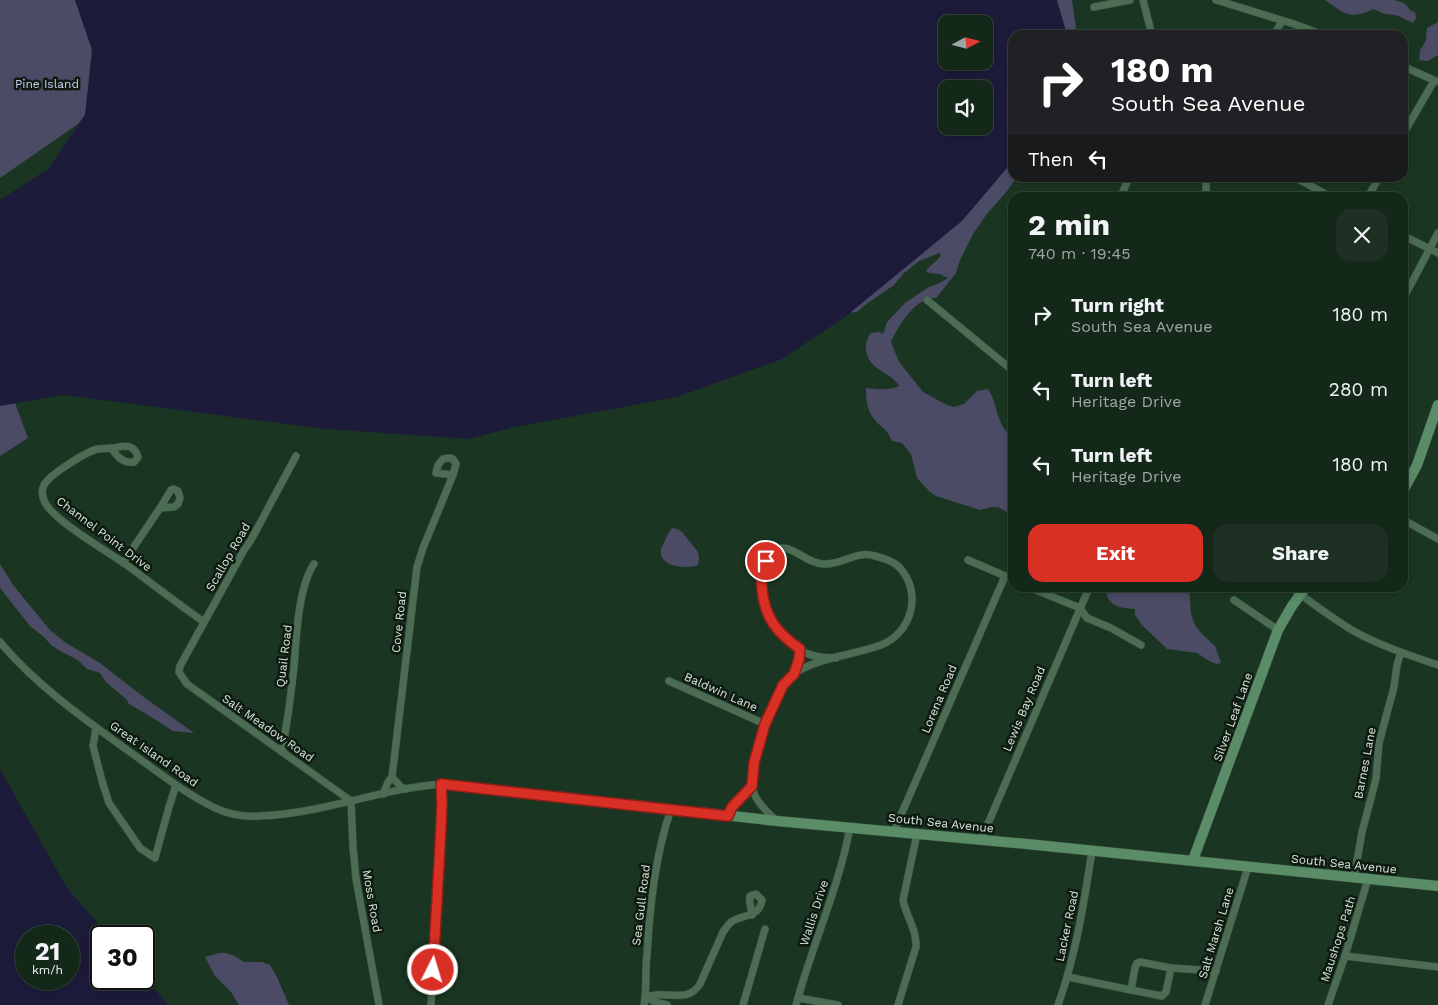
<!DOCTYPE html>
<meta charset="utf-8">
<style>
:root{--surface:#14281a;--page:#1d3023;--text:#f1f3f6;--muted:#9da6a2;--line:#334439;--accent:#d93025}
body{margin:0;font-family:"Work Sans",sans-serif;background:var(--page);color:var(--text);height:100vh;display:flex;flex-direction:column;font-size:19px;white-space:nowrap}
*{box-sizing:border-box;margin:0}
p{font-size:16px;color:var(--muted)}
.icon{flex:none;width:28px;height:28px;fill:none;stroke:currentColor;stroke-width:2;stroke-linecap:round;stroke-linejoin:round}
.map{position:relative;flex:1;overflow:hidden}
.panel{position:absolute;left:1008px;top:192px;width:400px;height:400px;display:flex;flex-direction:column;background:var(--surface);border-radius:15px;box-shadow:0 2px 8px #0003,0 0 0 1px var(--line)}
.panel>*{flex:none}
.top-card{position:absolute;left:1008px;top:30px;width:400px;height:152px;border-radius:15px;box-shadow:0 2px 8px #0003,0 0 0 1px var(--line);background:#202124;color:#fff;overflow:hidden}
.needle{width:32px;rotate:83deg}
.buttons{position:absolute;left:938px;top:15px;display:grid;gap:10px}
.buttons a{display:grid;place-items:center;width:55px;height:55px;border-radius:10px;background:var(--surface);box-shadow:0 2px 8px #0003,0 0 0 1px var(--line);font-size:25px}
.speed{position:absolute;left:15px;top:925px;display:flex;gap:10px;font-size:25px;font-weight:700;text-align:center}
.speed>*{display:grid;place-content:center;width:65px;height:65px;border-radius:50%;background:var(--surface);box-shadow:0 2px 8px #0003,0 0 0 1px var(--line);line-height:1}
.speed small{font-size:12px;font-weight:400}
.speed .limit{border:2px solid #111;border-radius:8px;background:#fff;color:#111}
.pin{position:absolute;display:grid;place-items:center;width:42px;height:42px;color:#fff;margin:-21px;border:2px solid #fff;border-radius:50%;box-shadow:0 1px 5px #0007}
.me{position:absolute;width:55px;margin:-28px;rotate:5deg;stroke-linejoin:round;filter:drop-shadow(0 0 4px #0008)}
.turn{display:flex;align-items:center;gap:18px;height:105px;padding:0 20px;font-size:22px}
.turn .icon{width:65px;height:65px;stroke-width:2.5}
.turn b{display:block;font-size:35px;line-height:42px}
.then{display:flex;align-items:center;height:48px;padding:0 20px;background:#0003;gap:10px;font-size:19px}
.round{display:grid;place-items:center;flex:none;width:52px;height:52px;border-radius:15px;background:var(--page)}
.headline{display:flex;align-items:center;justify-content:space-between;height:85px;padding:0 20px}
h1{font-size:30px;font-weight:700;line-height:38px}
.action{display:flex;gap:10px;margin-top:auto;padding:10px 20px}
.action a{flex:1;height:58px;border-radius:15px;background:var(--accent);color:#fff;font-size:20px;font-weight:700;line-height:58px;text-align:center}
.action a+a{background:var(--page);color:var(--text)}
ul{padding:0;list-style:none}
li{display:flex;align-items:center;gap:15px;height:75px;padding:0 20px}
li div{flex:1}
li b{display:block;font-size:19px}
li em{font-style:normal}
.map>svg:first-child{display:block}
.green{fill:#4b4b65}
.water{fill:#1d1b3a;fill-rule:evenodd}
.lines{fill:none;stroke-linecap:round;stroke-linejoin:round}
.street-casing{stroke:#38523f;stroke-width:8}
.secondary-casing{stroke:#38523f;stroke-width:11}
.street{stroke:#4c6c53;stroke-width:7}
.secondary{stroke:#5a8d67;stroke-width:10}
.route-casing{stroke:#8d1f18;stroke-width:12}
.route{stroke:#d93025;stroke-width:9}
.labels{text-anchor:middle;stroke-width:5;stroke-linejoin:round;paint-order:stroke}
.park-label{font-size:12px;fill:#cfcff6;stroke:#0e1a11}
.street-label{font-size:12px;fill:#d5e5d8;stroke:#0e1a11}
</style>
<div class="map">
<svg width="1438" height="1005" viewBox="0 0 1438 1005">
<rect width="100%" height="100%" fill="#1a3622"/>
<!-- green -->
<g class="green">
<path d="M 0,0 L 85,0 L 92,39 L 96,100 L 78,124 L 0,178 Z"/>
<path d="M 1043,0 L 1072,0 L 1077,35 L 1052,35 Z"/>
<path d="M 1325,0 L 1394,0 L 1404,3 L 1411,11 L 1415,12 L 1416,18 L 1413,23 L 1396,15 L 1385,14 L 1373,9 C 1350,21 1344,13 1325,0 Z"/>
<path d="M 1438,22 L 1438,55 L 1428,61 L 1419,60 L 1420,51 L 1426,40 L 1427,28 Z"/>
<path d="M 1012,144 L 1012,178 L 1016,178 L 1007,191 L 986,215 L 973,234 L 960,260 L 956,273 L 936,298 C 916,296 898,326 891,342 L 899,362 L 923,392 L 947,405 L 954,407 L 964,404 L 977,391 L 988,389 C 998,404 996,426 1012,436 L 1012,515 L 998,507 L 992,507 L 980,510 L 936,496 L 930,492 L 917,478 L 911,454 L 902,443 L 892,441 C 887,428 881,428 874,419 C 867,410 866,399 866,388 C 876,389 890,391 899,386 C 894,377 886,375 877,368 C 865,359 862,345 871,333 L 879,332 L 883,334 L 887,322 L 905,303 L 929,287 L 940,283 L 948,278 L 940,274 L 929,273 L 926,271 C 930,265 938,261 941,255 L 939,253 L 919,261 L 903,274 L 894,285 L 865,305 L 857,312 L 838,314 Z"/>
<path d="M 0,371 L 8,384 L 28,438 L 0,456 Z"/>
<path d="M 672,528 L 678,529 L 682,532 L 698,552 L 699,559 L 698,565 C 693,567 691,566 686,567 C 676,567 659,564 661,549 C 662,545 665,542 666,538 C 668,534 669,532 672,528 Z"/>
<path d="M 0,564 L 13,585 L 50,630 L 66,643 L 100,663 L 141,695 L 194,733 L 173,731 L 148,715 L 129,704 L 127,700 L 106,682 L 100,673 L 87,669 L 78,660 L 60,651 L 51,645 L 44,637 L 30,626 L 0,588 Z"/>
<path d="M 1105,588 L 1189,588 L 1191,614 L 1195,625 L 1202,634 L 1215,646 L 1221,663 L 1217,664 L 1211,662 L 1197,653 L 1167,649 L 1142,625 L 1135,615 L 1135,609 C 1118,608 1108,606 1105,588 Z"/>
<path d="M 219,953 L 226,953 L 235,956 L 244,962 L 262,962 L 270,965 L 277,977 L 289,1005 L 239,1005 L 231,992 L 215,976 L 205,957 Z"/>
</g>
<!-- water -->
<g class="water">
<path d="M 75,0 L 1057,0 L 1066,31 L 1066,35 L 1012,35 L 1012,162 L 962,221 L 845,317 L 782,359 L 677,397 L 510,428 L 470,439 L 325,429 L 64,395 L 0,406 L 0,200 L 48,169 L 85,115 L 92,50 ZM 946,24 L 984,24 L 984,61 L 946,61 ZM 946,89 L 984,89 L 984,126 L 946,126 Z"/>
<path d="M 0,769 L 67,888 L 109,936 L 101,936 L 101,979 L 144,979 L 144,976 L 168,1005 L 0,1005 ZM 26,936 L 69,936 L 69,979 L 26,979 Z"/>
</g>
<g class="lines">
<!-- street casing -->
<g class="street-casing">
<g id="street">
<path d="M 1143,0 L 1152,35"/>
<path d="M 1216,0 L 1294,24 L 1324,35"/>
<path d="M 1094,7 L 1130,0"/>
<path d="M 1274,35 L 1282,21"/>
<path d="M 1402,66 L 1436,81"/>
<path d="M 1402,136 L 1434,81"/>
<path d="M 1206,178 L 1206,198"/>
<path d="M 1296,178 L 1333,198"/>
<path d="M 1120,198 L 1129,178"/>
<path d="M 1367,198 L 1379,178"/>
<path d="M 1402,235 L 1438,253"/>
<path d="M 927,300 L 1012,370"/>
<path d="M 1402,301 L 1438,233"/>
<path d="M 111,448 C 117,456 123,464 134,462 L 138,457 C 134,443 124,446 113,448 C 108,449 103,448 98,449 C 87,451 49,475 44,485 C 42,489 42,495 44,500 C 48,517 108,552 124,563 C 151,583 177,603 204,622"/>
<path d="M 296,456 L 251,540 L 244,550 L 180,666 L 179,672 L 187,684 L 351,801 L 353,847 L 356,879 L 379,1005"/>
<path d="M 173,489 L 178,491 L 180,498 L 178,504 L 174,507 L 160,508 L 171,490 Z"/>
<path d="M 1402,519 L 1438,539"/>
<path d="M 968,560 L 1012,579"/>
<path d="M 123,563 L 160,508"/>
<path d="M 1031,588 L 1080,608"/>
<path d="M 1292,588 C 1314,604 1335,621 1359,634 C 1384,647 1411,656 1438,665"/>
<path d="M 1234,600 L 1278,630"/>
<path d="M 1080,608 L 1087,618 L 1111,628 L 1141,645"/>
<path d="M 0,642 C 36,685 84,719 130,752 C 157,771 184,793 215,808 C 228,814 245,817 259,816 C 321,814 380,789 441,784 L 442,802 L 440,846 L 431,1005"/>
<path d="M 794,674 L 799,659 L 800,649"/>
<path d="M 669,681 L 765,724"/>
<path d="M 96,728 L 93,746 L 102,781 L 109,803 L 140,848 L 155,858 L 169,807 L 176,785"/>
<path d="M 282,752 C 287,724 291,696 294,668 C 296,640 298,587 314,564"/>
<path d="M 406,789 L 401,787 L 392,777 L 417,567 L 423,548 L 453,475 L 456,464 L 453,459 L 449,458 L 443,459 L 438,465 L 436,473 L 453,475"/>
<path d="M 383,794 L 388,782 L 392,777"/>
<path d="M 727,816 L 732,807 L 752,786"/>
<path d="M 776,820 C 766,811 755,801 752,787 C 746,764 775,687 795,673 C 820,657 854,655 881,645 C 912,633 923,592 899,567 C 893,561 883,558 875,556 C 857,550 842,565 824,564 C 800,564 781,525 762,569 C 759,575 761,584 762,591 C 764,621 789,652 820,657 C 825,658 831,657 836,658"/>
<path d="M 894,831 L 1005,576"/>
<path d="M 981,840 L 1089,588"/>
<path d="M 1354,878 L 1362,832 L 1376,779 L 1379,743 L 1394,687 L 1397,665 L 1401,652"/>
<path d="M 1345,956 L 1438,967"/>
<path d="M 1171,968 L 1166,992 L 1162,996 L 1131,990 L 1135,968 L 1137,963 L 1140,962 L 1171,968 L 1216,971"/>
<path d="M 1068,977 L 1131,990"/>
<path d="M 646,997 C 665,989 687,1005 700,984 L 723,932 C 726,928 728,925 731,922 C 742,914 760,918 762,900 L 756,894 L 750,896 C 748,901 752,908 752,915"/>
<path d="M 646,997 L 655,1002 L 667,1005"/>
<path d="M 798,998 L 838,1005"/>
<path d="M 644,1005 C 647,988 645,971 647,955 C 650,905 655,856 671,809"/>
<path d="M 743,1005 L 765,929"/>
<path d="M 796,1005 C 812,945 839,888 850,827"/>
<path d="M 898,1005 L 916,947 C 917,930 906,916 903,900 L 917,834"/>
<path d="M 1058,1005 C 1076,955 1084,903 1092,851"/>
<path d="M 1205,1005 L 1248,867"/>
<path d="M 1328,1005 L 1345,956 L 1368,879"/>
</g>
</g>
<!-- secondary casing -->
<g class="secondary-casing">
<g id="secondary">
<path d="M 1402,493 L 1417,465 L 1438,405"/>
<path d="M 441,784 L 777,821 L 1027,844 L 1438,886"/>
<path d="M 1193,860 L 1278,630 L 1292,606 L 1305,588"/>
</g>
</g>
<!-- street -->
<use href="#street" class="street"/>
<!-- secondary -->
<use href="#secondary" class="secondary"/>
</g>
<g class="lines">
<!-- route casing -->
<g class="route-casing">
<path id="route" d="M 433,970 L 440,846 L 442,802 L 441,784 L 728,816 L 732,807 L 752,786 L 754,763 L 765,724 L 783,685 L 794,674 L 799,659 L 800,649 C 777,633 764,617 762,588 C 761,576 761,573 766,561"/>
</g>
<!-- route -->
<use href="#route" class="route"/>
</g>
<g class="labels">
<!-- park labels -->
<g class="park-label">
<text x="47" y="88">Pine Island</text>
</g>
<!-- street labels -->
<g class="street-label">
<text transform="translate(104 534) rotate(37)" y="4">Channel Point Drive</text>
<text transform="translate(228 557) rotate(-60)" y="4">Scallop Road</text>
<text transform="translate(399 622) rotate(-84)" y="4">Cove Road</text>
<text transform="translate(284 656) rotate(-83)" y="4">Quail Road</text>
<text transform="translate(721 692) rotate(24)" y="4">Baldwin Lane</text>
<text transform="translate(939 699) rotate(-67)" y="4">Lorena Road</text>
<text transform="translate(1024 709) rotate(-67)" y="4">Lewis Bay Road</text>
<text transform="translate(1233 717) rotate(-70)" y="4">Silver Leaf Lane</text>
<text transform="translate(268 728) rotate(35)" y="4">Salt Meadow Road</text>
<text transform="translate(154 754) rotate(35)" y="4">Great Island Road</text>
<text transform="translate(1365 763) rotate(-79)" y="4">Barnes Lane</text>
<text transform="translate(941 823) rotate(6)" y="4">South Sea Avenue</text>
<text transform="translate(1344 864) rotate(6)" y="4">South Sea Avenue</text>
<text transform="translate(372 901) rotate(80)" y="4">Moss Road</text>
<text transform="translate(641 905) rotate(-83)" y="4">Sea Gull Road</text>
<text transform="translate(814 913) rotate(-72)" y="4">Wallis Drive</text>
<text transform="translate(1067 926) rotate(-78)" y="4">Lacker Road</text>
<text transform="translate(1216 933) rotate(-73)" y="4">Salt Marsh Lane</text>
<text transform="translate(1338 939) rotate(-72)" y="4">Maushops Path</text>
</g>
</g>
</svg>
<div class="buttons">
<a><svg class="needle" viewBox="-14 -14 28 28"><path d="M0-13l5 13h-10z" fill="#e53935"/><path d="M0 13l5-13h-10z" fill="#9da6a2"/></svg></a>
<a><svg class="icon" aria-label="sound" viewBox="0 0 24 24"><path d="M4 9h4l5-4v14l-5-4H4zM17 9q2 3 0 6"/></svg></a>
</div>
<div class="speed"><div>21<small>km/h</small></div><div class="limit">30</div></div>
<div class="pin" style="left:766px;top:561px;background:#d93025"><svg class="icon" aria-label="arrive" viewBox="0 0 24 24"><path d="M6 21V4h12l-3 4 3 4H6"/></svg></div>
<svg class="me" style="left:433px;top:970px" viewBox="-20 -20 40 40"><circle r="17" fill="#d93025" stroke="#fff" stroke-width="3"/><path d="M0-11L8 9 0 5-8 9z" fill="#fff"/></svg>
<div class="top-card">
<div class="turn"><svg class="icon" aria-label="right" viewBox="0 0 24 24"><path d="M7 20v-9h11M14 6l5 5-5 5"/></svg><div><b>180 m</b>South Sea Avenue</div></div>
<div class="then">Then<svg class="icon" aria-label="left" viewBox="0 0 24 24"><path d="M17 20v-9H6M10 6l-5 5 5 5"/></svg></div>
</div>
<section class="panel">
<div class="headline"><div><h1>2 min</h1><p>740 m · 19:45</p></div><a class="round"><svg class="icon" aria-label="close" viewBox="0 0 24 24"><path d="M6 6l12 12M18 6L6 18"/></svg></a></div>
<ul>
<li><svg class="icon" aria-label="right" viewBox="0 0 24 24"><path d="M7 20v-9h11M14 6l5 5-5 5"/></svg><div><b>Turn right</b><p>South Sea Avenue</p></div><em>180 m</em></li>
<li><svg class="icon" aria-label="left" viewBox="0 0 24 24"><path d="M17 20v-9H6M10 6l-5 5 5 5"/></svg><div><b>Turn left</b><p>Heritage Drive</p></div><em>280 m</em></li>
<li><svg class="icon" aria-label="left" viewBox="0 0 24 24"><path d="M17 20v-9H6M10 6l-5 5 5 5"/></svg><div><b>Turn left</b><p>Heritage Drive</p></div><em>180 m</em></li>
</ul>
<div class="action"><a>Exit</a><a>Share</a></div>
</section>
</div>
